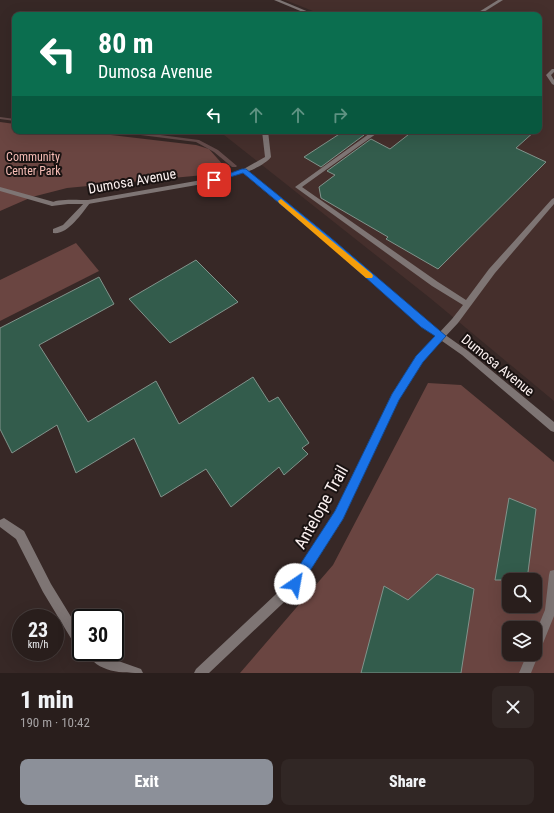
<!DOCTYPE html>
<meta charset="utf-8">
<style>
:root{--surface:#291e1c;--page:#312725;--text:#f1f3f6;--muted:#a5a2a3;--line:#453c3b;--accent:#8c9099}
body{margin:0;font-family:"Roboto Condensed",sans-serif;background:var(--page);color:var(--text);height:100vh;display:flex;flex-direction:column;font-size:15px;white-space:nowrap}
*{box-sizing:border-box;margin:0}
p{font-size:13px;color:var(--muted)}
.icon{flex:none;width:22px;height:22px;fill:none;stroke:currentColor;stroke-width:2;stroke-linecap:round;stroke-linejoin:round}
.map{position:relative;height:673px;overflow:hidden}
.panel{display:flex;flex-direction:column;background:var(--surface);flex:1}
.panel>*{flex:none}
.top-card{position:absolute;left:12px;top:12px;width:530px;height:122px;border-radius:8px;box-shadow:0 4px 16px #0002,0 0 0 1px var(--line);background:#0b6e4f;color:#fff;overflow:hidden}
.fabs{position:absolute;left:502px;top:573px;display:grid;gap:8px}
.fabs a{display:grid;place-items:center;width:40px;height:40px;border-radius:8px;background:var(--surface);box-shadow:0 4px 16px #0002,0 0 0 1px var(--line);font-size:20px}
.speed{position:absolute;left:12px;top:609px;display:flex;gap:8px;font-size:20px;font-weight:700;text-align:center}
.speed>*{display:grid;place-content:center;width:52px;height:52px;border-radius:50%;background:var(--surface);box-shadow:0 4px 16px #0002,0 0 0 1px var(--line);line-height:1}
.speed small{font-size:10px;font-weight:400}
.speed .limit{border:2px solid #111;border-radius:6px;background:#fff;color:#111}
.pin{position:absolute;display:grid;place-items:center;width:34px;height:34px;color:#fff;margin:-17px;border-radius:8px;box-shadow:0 2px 6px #0006}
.me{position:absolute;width:44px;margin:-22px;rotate:33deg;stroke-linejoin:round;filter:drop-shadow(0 0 3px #0008)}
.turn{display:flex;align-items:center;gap:14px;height:84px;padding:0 20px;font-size:18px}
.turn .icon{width:52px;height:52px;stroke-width:2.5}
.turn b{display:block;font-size:28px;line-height:34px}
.lanes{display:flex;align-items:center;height:38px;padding:0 20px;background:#0003;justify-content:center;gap:20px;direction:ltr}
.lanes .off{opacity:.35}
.round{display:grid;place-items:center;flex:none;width:42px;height:42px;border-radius:8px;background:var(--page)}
.summary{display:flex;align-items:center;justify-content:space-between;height:68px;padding:0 20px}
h1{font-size:24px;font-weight:800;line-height:30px}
.button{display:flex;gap:8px;margin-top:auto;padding:8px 20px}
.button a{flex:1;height:46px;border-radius:8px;background:var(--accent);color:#fff;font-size:16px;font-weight:800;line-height:46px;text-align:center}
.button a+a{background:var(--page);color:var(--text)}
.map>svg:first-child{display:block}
.built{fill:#452f2c}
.green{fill:#6a4541;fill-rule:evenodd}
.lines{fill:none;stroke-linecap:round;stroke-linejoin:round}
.stream{fill:#644b4a;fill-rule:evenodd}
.building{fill:#335c4c;stroke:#81938b}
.service{fill:#7e7574;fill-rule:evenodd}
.minor{fill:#7e7574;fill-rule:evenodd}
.route{fill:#1a73e8;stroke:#114b97}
.slow{fill:#f59e0b}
.labels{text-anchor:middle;stroke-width:4;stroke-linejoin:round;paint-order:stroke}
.far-park-label{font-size:12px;fill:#f6bdb6;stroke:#1a1312}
.street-label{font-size:14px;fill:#fbf0ef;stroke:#1a1312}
.near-street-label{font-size:17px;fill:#fbf0ef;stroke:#1a1312}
</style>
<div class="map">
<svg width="554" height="673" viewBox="0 0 554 673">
<rect width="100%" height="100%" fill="#372826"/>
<!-- built -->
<path class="built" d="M 285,0 L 554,0 L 554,401 L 430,298 L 219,131 L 539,131 L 539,15 L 323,15 Z"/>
<!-- green -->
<g class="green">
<path d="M 0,122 L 15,124 L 15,131 L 77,131 L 196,145 L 209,149 L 225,167 L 204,175 L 67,188 L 32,197 L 0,211 Z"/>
<path d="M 76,243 L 99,271 L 0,321 L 0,280 Z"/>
<path d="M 428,383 L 461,385 L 554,462 L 554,673 L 240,673 L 333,565 ZM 509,580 L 535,580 L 535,606 L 509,606 ZM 509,628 L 535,628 L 535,654 L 509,654 Z"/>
</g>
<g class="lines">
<!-- stream -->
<g class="stream">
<path d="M 0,117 L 15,119 L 15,121 L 0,119 Z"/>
<path d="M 115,131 L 129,131 L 199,140 L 218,150 L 237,166 L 236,167 L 232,167 L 214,152 L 196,142 L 117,132 Z"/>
</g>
</g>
<!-- building -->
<g class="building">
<path d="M 344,131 L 355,131 L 364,135 L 321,167 L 304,157 Z"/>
<path d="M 413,131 L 535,131 L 516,148 L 546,162 L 438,269 L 386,239 L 388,237 L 321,198 L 319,187 L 335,175 L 327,171 L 371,139 L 390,149 Z"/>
<path d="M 196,260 L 238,302 L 170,343 L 129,299 Z"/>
<path d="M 99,277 L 114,304 L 39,345 L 88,422 L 156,381 L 179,424 L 253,377 L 269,402 L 278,397 L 309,443 L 302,448 L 308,454 L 284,475 L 279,467 L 231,507 L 206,469 L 161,497 L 134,438 L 76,473 L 57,425 L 12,453 L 0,429 L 0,328 Z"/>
<path d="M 509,498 L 536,509 L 527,580 L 495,580 Z"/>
<path d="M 437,574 L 474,589 L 461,673 L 361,673 L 384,586 L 408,600 Z"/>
</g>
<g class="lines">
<!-- service -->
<g class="service">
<path d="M 552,69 L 554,69 L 554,72 L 551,75 L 554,80 L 554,85 L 552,84 L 546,75 Z"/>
<path d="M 262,131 L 268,131 L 271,157 C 267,163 249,173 242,172 L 242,170 L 265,157 Z"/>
<path d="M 373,131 L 380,131 L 302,187 L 438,282 L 466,300 L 489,269 L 552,199 L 554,198 L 554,204 L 495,273 L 458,323 L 444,338 L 438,338 L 437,336 L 438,334 L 452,319 L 463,305 L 432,286 L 295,187 Z"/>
<path d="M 0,187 L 54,202 L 55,204 L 52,206 L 0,191 Z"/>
<path d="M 88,200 L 91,202 L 90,203 C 81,214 68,235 53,233 L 53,229 L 63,225 L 86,201 Z"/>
<path d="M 4,518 L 24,531 L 51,584 L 81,633 L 81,647 L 77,645 L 72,640 L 43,592 L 16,539 L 0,527 L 0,520 Z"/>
<path d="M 554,570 L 554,616 L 531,673 L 519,673 L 527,654 L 535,654 L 535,634 L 545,610 L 549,575 L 550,571 Z"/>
<path d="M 87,652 L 101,652 L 107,657 L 141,669 L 143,673 C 123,673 96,673 87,652 Z"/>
</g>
<!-- minor -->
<g class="minor">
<path d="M 274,0 L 280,0 L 316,15 L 310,15 Z"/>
<path d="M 498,0 L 503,0 L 479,15 L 474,15 Z"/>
<path d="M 244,169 L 330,238 L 427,322 L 468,351 L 554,422 L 554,432 L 551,431 L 462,355 L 442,341 L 422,361 L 398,400 L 343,519 L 299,588 L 209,673 L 194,673 L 196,669 L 291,580 L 335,511 L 392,394 L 416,357 L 436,336 L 421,326 L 326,242 L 243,173 L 214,182 L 88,204 L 68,204 L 52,206 L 49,204 C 56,198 78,200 88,200 L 213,178 Z"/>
</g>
</g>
<!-- route -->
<path class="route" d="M 242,169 L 246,169 L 331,238 L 446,336 L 423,362 L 399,400 L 343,519 L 299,588 L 295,590 L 290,588 L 288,584 L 290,580 L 335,511 L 392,394 L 416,356 L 435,336 L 421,327 L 326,242 L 243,173 L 214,182 L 211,180 Z"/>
<!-- slow -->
<path class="slow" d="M 281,199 L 372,274 L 373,276 L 372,278 L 366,278 L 279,203 L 278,201 Z"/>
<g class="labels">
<!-- far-park labels -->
<g class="far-park-label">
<text x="33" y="161">Community<tspan x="33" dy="14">Center Park</tspan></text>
</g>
<!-- street labels -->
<g class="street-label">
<text transform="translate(132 181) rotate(-10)" y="5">Dumosa Avenue</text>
<text transform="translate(498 365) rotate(39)" y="5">Dumosa Avenue</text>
</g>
<!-- near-street labels -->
<g class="near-street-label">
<text transform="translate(321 507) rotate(-61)" y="6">Antelope Trail</text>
</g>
</g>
</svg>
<div class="fabs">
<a><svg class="icon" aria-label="search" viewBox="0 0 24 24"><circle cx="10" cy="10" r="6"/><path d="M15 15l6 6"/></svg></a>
<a><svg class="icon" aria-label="layers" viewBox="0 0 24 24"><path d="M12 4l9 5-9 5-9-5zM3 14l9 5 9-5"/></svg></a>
</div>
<div class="speed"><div>23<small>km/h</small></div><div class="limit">30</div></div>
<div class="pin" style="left:214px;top:180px;background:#d93025"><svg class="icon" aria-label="arrive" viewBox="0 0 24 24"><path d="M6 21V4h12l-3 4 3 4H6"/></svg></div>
<svg class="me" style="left:295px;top:584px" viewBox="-20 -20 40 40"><circle r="19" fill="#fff"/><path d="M0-13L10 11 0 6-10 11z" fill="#1a73e8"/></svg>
<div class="top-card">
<div class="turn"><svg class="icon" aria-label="left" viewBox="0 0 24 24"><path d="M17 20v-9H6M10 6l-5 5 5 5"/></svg><div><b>80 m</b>Dumosa Avenue</div></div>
<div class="lanes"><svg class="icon" aria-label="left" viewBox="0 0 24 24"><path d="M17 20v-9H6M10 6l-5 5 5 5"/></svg><svg class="icon off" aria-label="ahead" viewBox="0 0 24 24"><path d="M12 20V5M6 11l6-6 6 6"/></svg><svg class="icon off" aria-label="ahead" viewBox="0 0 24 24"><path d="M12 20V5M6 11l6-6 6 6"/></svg><svg class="icon off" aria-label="right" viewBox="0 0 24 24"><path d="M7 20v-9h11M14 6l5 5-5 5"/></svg></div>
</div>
</div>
<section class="panel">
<div class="summary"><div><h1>1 min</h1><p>190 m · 10:42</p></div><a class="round"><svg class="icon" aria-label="close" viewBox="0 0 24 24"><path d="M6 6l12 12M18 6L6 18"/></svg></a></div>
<div class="button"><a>Exit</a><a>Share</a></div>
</section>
